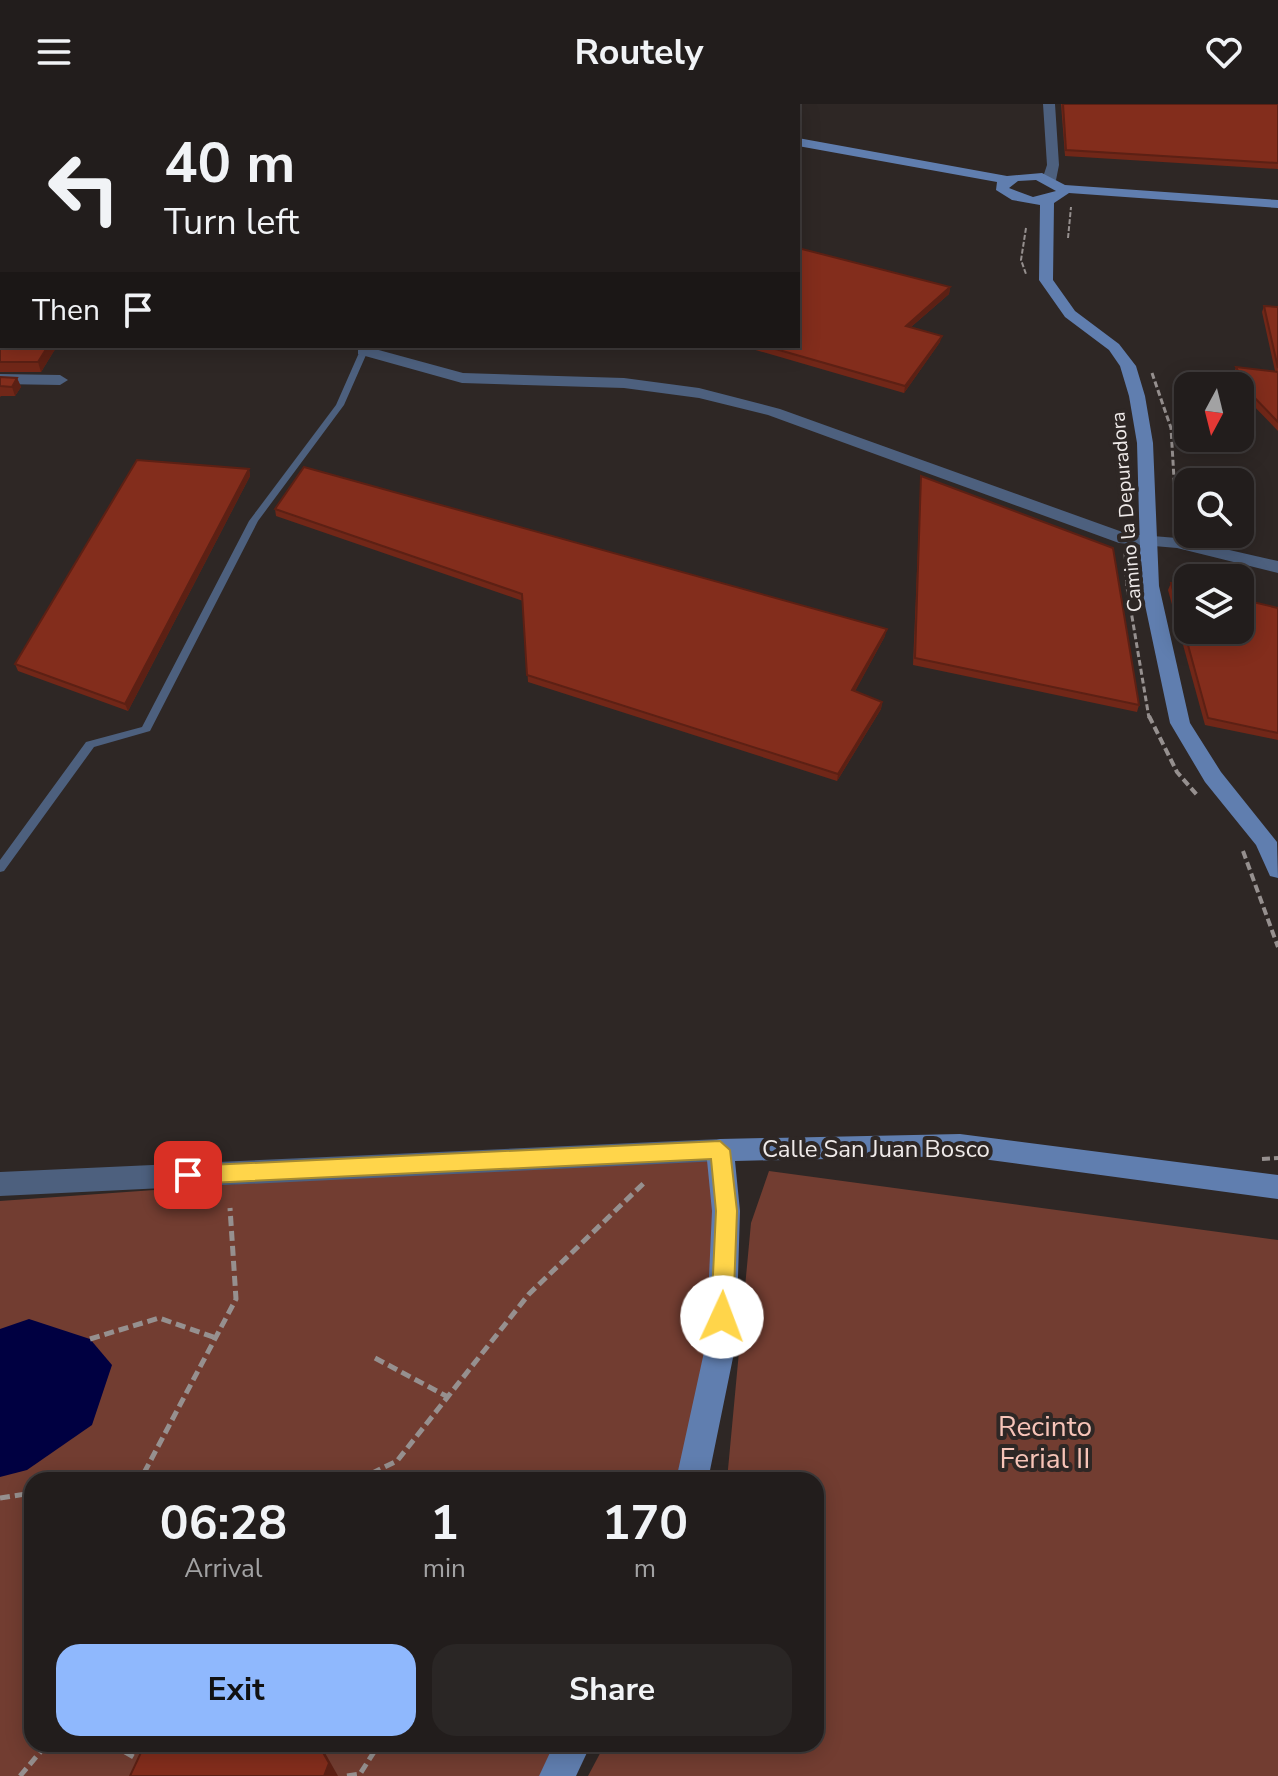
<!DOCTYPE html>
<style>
:root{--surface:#221d1c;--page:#2a2625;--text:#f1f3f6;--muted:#a2a2a3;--line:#3f3b3b;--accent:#8fb8fd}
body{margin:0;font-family:"Nunito Sans",sans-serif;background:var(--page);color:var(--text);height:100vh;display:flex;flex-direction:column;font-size:30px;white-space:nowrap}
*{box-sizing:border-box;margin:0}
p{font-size:26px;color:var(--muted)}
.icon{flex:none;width:44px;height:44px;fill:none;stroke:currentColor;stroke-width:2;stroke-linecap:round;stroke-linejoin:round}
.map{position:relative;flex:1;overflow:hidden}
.details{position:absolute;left:24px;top:1368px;width:800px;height:280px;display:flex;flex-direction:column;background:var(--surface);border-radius:24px;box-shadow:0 4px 20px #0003,0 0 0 2px var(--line)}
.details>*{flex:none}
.guide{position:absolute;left:0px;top:0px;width:800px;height:244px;box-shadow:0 4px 20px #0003,0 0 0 2px var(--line);background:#221d1c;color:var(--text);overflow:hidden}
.needle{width:52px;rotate:187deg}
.tools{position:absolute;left:1174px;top:268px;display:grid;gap:16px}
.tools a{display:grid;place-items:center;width:80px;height:80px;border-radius:16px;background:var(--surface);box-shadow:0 4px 20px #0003,0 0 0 2px var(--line);font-size:40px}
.pin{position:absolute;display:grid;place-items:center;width:68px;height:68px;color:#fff;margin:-34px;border-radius:16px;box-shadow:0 4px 12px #0006}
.me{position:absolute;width:88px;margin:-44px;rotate:2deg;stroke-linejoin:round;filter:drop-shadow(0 0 6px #0008)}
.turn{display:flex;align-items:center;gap:28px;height:168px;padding:0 32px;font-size:36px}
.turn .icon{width:104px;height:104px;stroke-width:2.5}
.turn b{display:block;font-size:56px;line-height:68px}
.then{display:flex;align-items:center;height:76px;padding:0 32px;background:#0003;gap:16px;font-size:30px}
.eta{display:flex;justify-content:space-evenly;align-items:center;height:136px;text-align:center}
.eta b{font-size:48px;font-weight:700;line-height:56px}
.primary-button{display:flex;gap:16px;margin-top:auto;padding:16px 32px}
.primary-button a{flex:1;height:92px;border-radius:24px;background:var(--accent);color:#111;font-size:32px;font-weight:700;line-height:92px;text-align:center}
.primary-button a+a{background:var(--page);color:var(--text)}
header{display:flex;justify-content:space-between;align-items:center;height:104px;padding:0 32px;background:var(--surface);font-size:36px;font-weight:700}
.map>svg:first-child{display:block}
.green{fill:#723d31}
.water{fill:#000041}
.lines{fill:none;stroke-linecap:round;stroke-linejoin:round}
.path-far3{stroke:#96908f;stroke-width:2;stroke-dasharray:5 2;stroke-linecap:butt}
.path-far2{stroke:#96908f;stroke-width:3;stroke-dasharray:6 3;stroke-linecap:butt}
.path-far1{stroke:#96908f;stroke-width:4;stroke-dasharray:8 4;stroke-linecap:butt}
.path{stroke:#96908f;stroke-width:5;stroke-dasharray:10 5;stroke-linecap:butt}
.lane{fill:#4d607e;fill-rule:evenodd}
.street{fill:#4d607e;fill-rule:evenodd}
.secondary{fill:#607eaf;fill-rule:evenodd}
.wall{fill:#712718}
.shaded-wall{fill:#5c2014}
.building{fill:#832d1c;stroke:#5c2014;stroke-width:2}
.route{fill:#ffd54a;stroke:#a68a30;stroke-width:2}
.labels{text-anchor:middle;stroke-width:8;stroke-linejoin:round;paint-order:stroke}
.far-street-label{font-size:20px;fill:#efeae9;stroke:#2e2725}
.street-label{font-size:24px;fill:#efeae9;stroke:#2e2725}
.near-park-label{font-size:28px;fill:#f7c4b8;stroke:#2e2725}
</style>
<header><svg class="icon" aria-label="menu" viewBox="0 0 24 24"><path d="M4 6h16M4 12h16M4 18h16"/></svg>Routely<svg class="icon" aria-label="heart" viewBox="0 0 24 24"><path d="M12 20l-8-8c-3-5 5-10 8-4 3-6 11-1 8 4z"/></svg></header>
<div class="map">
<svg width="1278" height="1672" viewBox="0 0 1278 1672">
<rect width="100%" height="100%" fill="#2e2725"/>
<!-- green -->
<g class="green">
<path d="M 720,1046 L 726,1107 L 692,1376 L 32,1376 L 32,1640 L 573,1640 L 557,1672 L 0,1672 L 0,1097 Z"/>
<path d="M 769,1067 L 1278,1136 L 1278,1672 L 588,1672 L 605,1640 L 816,1640 L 816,1376 L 727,1376 L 751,1119 Z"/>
</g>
<!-- water -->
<path class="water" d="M 29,1215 L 90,1235 L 112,1261 L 92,1321 L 27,1366 L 0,1373 L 0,1225 Z"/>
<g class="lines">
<!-- path-far3 -->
<g class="path-far3">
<path d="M 580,0 L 587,2"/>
<path d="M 1026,124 L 1021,156 L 1026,170"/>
<path d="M 1068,134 L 1071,103"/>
</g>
<!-- path-far2 -->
<g class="path-far2">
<path d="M 1152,269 L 1171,324 L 1177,425"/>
<path d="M 1125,449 L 1127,483 L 1149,614"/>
</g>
<!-- path-far1 -->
<g class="path-far1">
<path d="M 1149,612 L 1177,668 L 1197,691"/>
<path d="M 1243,747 L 1278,843"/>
<path d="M 1262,1055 L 1278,1054"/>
</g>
<!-- path -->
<g class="path">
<path d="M 90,1235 L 159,1214 L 216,1234"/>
<path d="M 375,1254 L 448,1293"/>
<path d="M 144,1369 L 236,1195 L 230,1104"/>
<path d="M 105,1376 L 144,1369 L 150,1376"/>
<path d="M 358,1376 L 397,1357 L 529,1190 L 646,1077"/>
<path d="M 0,1394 L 32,1389"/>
<path d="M 112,1640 L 140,1657"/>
<path d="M 20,1672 L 47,1640"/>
<path d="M 347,1672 L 360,1670 L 379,1640"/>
</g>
<!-- lane -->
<g class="lane">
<path d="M 467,0 L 473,0 L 472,2 L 466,2 Z"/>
<path d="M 362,242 L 370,242 L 344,301 L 258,417 L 150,627 L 94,643 L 4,767 L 0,768 L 0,756 L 86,638 L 142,623 L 249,417 L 336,301 Z"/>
</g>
<!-- street -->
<g class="street">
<path d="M 326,0 L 340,0 L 325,2 Z"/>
<path d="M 1043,0 L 1055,0 L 1059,61 L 1056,76 L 1049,80 L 1042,76 L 1047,61 Z"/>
<rect x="0" y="102" width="2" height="8"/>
<path d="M 364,242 L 463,269 L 624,274 L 699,284 L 780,305 L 1128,430 L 1177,434 L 1278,457 L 1278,469 L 1177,444 L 1119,439 L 768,311 L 699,294 L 624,284 L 462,279 L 358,250 L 358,244 Z"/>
<path d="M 0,270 L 60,271 L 68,276 L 60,281 L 0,280 Z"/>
<path d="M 720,1035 L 730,1038 L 734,1046 L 730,1054 L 720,1057 L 0,1092 L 0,1068 Z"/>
</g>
<!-- secondary -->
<g class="secondary">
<path d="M 20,0 L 36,0 L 19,2 Z"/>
<path d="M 626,0 L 645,0 L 646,2 L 627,2 Z"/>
<path d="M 2,10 L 2,18 L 0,19 L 0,11 Z"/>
<path d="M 798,34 L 1007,72 L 1042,69 L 1065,81 L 1278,96 L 1278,104 L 1069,89 L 1054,99 L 1053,176 L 1075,207 L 1119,240 L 1136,262 L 1145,292 L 1153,339 L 1159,482 L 1190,619 L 1221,668 L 1277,738 L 1278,774 L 1270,772 L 1256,741 L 1205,678 L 1170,619 L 1141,482 L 1137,339 L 1129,292 L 1120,262 L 1109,246 L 1065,213 L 1039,176 L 1040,101 L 1012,96 L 996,86 L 997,78 L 798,42 ZM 1036,76 L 1056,87 L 1033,93 L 1009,84 L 1018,77 Z"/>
<path d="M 960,1030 L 1278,1071 L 1278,1095 L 960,1052 L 735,1057 L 740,1107 L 736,1239 L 708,1376 L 676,1376 L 706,1239 L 712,1107 L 706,1046 L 710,1038 L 720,1035 Z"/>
<path d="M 554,1640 L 591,1640 L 576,1672 L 539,1672 Z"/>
</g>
</g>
<!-- wall -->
<g class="wall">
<path d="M 1061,0 L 1278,0 L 1278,65 L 1065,52 Z"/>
<path d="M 2,22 L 2,97 L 0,96 L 0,53 L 2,53 L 2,51 L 0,50 L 0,24 Z"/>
<path d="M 0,158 L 57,242 L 41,268 L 0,268 Z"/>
<path d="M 950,183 L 949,190 L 911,223 L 940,238 L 904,289 L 742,242 L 798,242 Z"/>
<path d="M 1264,202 L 1278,203 L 1278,327 L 1247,295 L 1234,270 L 1236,263 L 1275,267 L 1262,208 Z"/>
<path d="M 0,273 L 17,274 L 21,283 L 15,292 L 1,292 L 0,293 Z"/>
<path d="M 249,365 L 250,372 L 128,607 L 18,567 L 15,560 Z"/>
<path d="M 921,372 L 1139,601 L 1137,608 L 913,561 Z"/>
<path d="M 275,405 L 885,532 L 855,587 L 882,598 L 881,605 L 837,677 L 528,578 L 523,497 L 276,412 Z"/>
<path d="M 1171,479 L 1278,504 L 1278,636 L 1205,621 L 1168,486 Z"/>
</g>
<!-- shaded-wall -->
<g class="shaded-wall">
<path d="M 950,183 L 949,190 L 905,228 L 906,222 Z"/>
<path d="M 942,232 L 940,238 L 904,289 L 905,282 Z"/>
<path d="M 48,242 L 57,242 L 41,268 L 38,258 Z"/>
<path d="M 17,274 L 21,283 L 15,292 L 12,283 Z"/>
<path d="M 249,365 L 250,372 L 128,607 L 125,600 Z"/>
<path d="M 887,525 L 885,532 L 852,593 L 852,586 Z"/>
<path d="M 882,598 L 881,605 L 837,677 L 838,670 Z"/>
<path d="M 318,1640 L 320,1640 L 338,1672 L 324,1672 Z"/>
</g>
<!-- building -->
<g class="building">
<path d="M 40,0 L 164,0 L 176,2 L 36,2 Z"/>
<path d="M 186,0 L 307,0 L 304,2 L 183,2 Z"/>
<path d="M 1063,0 L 1278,0 L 1278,59 L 1066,46 Z"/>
<path d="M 2,22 L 2,43 L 0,43 L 0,24 Z"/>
<path d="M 2,49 L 2,89 L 0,88 L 0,53 L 2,53 Z"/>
<path d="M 0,110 L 2,110 L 2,156 L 1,147 L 0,147 Z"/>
<path d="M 798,144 L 950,183 L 906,222 L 942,232 L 905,282 L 765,242 L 798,242 Z"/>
<path d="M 2,157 L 2,242 L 48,242 L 38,258 L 0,258 L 0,158 Z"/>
<path d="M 1264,202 L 1278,203 L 1278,264 Z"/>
<path d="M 1236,263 L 1278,268 L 1278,318 L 1249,288 Z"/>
<path d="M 0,273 L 17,274 L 12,283 L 0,282 Z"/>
<path d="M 137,356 L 249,365 L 125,600 L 15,560 Z"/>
<path d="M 304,363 L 887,525 L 852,586 L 882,598 L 838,670 L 527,571 L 522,490 L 275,405 Z"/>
<path d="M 921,372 L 1113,444 L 1139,601 L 915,554 Z"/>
<path d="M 1171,479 L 1188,483 L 1188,526 L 1240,526 L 1240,495 L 1278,504 L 1278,629 L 1208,614 Z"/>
<path d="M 145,1640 L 318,1640 L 329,1659 L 324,1672 L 130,1672 Z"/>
</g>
<!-- route -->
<path class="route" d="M 720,1037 L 730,1046 L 737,1107 L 733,1213 L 730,1220 L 722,1223 L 714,1220 L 711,1213 L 716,1107 L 711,1055 L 188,1080 L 180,1077 L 177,1071 L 180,1065 L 188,1062 Z"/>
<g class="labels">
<!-- far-street labels -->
<g class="far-street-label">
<text transform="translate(1126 408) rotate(-95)" y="7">Camino la Depuradora</text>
</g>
<!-- street labels -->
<g class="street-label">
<text x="876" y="1053">Calle San Juan Bosco</text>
</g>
<!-- near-park labels -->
<g class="near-park-label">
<text x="1045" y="1332">Recinto<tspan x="1045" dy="32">Ferial II</tspan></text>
</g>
</g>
</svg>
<div class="tools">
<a><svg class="needle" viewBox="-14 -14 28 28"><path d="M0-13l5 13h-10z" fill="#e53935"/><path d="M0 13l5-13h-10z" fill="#a2a2a3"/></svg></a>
<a><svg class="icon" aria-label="search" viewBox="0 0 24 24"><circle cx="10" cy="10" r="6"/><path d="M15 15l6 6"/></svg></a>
<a><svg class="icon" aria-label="layers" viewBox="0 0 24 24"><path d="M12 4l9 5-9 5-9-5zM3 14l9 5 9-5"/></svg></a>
</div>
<div class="pin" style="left:188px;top:1071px;background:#d93025"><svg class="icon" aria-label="arrive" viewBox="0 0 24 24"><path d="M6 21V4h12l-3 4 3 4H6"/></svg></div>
<svg class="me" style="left:722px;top:1213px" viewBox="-20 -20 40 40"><circle r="19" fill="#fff"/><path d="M0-13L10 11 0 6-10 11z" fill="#ffd54a"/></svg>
<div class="guide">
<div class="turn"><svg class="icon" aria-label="left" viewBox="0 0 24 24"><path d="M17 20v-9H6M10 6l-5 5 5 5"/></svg><div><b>40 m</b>Turn left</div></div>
<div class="then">Then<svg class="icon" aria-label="arrive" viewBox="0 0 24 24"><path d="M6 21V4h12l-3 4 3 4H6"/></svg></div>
</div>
<section class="details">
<div class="eta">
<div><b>06:28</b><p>Arrival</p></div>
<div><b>1</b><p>min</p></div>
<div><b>170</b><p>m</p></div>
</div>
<div class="primary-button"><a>Exit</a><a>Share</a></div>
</section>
</div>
